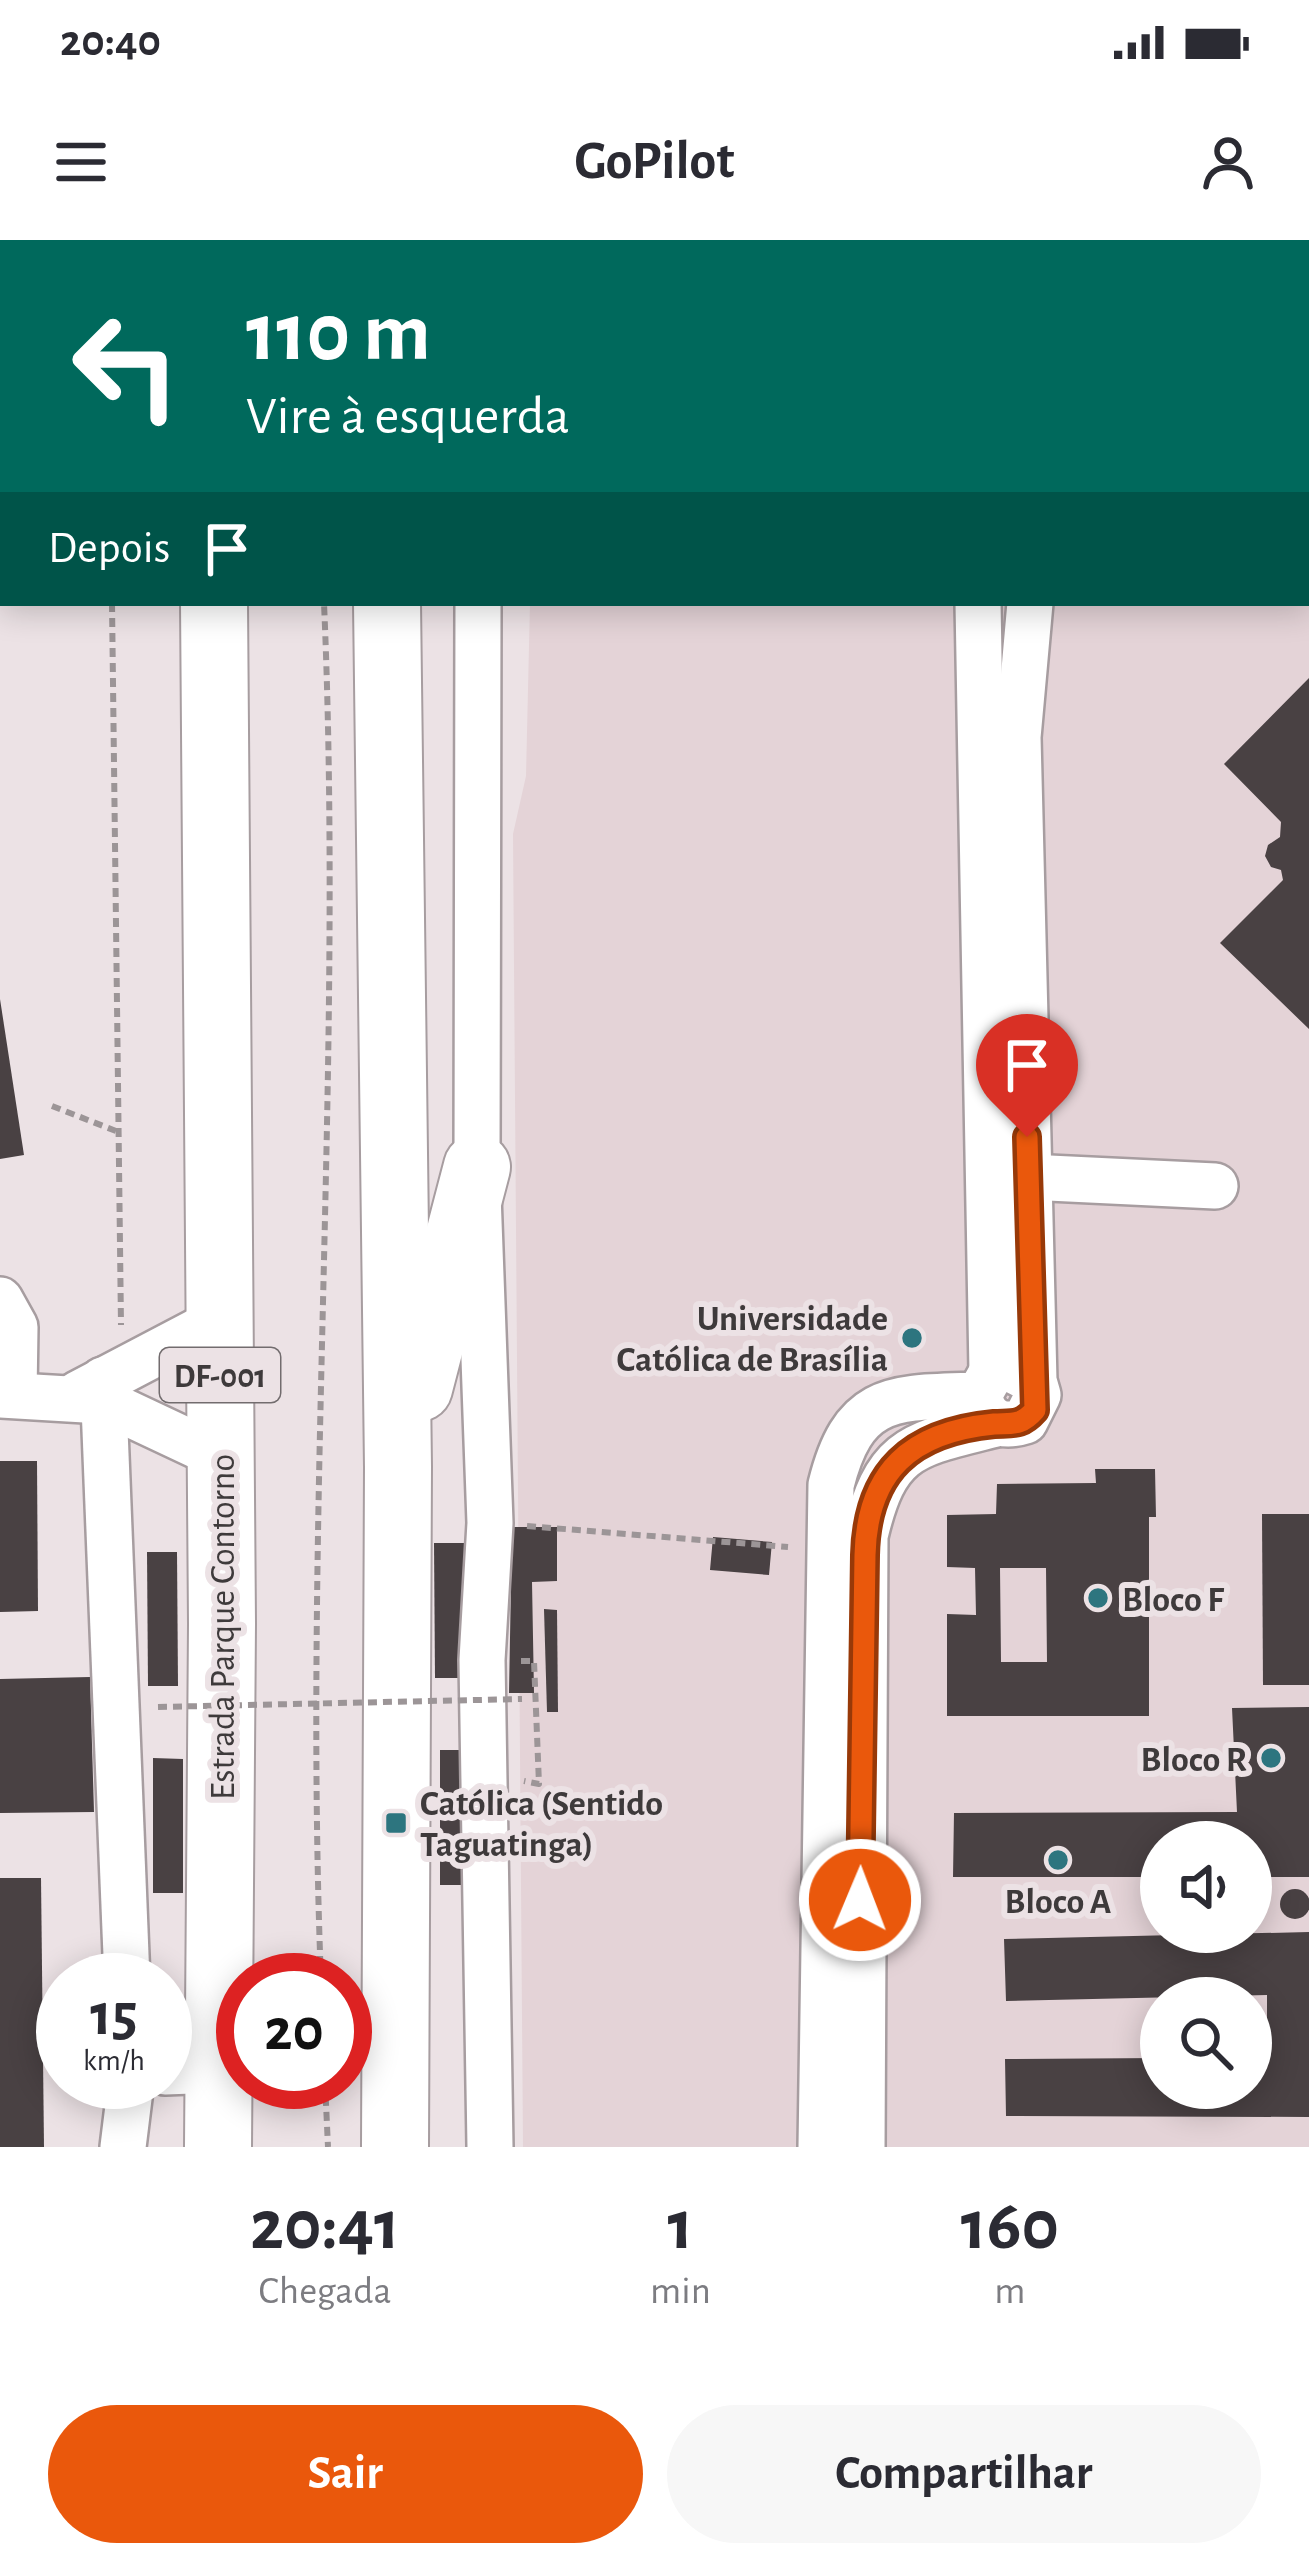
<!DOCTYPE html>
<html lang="pt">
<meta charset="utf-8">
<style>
:root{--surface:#fff;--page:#f7f7f7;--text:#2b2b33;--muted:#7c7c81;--accent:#ea580c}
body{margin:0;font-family:"Alegreya Sans",sans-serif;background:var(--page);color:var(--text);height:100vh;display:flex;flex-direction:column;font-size:45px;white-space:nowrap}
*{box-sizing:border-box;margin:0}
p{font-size:39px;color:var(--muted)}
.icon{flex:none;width:66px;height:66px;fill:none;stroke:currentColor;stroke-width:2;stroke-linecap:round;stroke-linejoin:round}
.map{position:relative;height:1907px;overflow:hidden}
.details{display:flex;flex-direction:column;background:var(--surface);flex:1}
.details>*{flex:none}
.guide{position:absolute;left:0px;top:0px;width:1311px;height:366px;box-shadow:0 6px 30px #0003;background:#00695c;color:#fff;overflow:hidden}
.buttons{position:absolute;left:1140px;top:1581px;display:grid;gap:24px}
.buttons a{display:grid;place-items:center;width:132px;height:132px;border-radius:50%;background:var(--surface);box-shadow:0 6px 30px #0003;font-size:60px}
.speed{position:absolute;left:36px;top:1713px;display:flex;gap:24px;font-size:60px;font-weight:700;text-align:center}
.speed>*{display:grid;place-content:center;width:156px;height:156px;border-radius:50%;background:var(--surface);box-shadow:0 6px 30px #0003;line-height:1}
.speed small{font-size:30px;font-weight:400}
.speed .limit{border:18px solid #d22;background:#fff;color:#111}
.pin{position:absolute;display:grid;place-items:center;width:102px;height:102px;color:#fff;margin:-123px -51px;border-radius:50% 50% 50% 0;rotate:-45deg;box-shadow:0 0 12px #0007}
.pin .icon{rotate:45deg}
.me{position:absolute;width:132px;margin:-66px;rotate:1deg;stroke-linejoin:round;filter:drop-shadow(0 0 9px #0008)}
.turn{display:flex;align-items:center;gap:42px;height:252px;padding:0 48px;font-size:54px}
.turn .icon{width:156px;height:156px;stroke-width:2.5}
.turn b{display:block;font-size:84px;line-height:102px}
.then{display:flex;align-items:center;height:114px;padding:0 48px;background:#0003;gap:24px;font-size:45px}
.eta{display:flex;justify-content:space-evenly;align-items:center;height:204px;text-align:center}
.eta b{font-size:72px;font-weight:700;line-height:84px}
.cta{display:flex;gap:24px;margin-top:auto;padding:24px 48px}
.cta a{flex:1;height:138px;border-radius:72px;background:var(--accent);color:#fff;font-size:48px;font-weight:700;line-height:138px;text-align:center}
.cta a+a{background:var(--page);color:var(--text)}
.status{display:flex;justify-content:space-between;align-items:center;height:84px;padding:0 60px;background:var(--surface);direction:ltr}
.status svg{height:33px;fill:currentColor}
header{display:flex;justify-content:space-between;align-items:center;height:156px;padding:0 48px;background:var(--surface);font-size:54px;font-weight:700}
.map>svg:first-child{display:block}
.built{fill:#e4d3d7;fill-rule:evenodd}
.building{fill:#494143;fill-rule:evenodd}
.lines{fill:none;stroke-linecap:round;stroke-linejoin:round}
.minor-casing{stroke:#a79da0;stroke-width:50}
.highway-casing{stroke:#a79da0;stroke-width:70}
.path{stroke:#9c9597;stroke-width:6;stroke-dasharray:9 6;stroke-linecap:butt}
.minor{stroke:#fff;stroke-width:45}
.highway{stroke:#fff;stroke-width:66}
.path-bridge{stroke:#9c9597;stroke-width:6;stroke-dasharray:9 6;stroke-linecap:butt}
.route-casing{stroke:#983908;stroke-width:30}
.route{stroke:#ea580c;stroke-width:21}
.poi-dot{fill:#2d757f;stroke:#ece2e5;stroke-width:4.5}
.labels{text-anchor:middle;stroke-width:12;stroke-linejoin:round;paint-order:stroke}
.shield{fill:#ece2e5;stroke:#726c6e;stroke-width:3}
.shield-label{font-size:33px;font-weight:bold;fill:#3e3a3b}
.poi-label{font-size:36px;font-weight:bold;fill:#3e3a3b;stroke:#ece2e5;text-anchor:end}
.street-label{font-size:36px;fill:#3e3a3b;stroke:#ece2e5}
</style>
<div class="status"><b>20:40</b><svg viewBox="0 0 49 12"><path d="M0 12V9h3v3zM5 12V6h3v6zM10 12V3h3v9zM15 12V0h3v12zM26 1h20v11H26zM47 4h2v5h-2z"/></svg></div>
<header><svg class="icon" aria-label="menu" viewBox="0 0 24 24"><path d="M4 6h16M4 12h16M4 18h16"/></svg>GoPilot<svg class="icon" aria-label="person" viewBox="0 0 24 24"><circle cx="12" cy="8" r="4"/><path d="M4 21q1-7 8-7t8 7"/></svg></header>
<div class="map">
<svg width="1309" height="1907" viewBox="0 0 1309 1907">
<rect width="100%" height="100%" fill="#ece2e5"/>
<!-- built -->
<path class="built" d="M 579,0 L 1309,0 L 1309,1907 L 523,1907 L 513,594 L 526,536 L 530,363 L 1308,363 L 1308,3 ZM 1161,1602 L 1251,1602 L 1251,1692 L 1161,1692 ZM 1161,1758 L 1251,1758 L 1251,1848 L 1161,1848 Z"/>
<!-- building -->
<g class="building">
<path d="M 1309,438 L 1309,789 L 1220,703 L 1283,640 L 1281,630 L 1271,627 L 1265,616 L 1268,605 L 1280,597 L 1281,582 L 1224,524 Z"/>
<path d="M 0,759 L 24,915 L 0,919 Z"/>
<path d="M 0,1221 L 37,1221 L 38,1371 L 0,1372 Z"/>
<path d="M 1095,1229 L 1155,1229 L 1156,1277 L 1149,1277 L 1149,1476 L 947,1476 L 947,1374 L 976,1375 L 975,1328 L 947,1327 L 947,1275 L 996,1274 L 997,1244 L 1096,1243 ZM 1000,1328 L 1046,1328 L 1047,1422 L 1001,1422 Z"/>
<path d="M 1262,1274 L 1309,1274 L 1309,1445 L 1263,1445 Z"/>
<path d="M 512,1287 L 557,1287 L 557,1341 L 532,1342 L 534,1453 L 509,1453 Z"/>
<path d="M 713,1297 L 772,1302 L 769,1335 L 710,1330 Z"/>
<path d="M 434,1303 L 464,1303 L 465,1438 L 435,1438 Z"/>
<path d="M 147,1312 L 177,1312 L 178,1446 L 148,1446 Z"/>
<path d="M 544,1369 L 557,1370 L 558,1472 L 547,1472 Z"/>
<path d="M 90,1437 L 94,1572 L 0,1573 L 0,1439 Z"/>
<path d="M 1309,1467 L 1309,1637 L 1251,1637 L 1251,1602 L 1161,1602 L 1161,1637 L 953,1637 L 954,1573 L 1237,1572 L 1232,1468 Z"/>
<rect x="440" y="1510" width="30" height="135"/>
<path d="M 153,1518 L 183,1519 L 183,1653 L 153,1653 Z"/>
<path d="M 0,1638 L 41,1638 L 44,1907 L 0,1907 Z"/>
<circle cx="1295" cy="1664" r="15"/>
<path d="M 1309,1692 L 1309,1877 L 1006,1876 L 1005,1819 L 1161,1818 L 1161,1848 L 1251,1848 L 1251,1817 L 1267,1817 L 1267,1755 L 1006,1761 L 1004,1699 Z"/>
</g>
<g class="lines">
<!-- minor casing -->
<g class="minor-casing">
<g id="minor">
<path d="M 983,0 L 983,3"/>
<path d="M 1107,0 L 1109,3"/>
<path d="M 480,3 L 480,0"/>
<path d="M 1186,3 L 1189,0"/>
<path d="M 0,133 L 3,132"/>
<path d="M 1308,340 L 1309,341"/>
<path d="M 478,363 L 477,927 L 490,1283 L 482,1420 L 490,1907"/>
<path d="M 978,363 L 992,1132"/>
<path d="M 1030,363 L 1018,497 L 1034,1141 L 1038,1155 L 1025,1181 C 1000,1189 985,1181 979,1155 L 992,1132 L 1007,1127 L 1034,1141"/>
<path d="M 1028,937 L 1215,946"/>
<path d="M 0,1060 L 15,1087 L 14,1155"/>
<path d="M 103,1140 L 127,1740"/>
<path d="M 78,1154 L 219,1080"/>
<path d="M 0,1155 L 102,1161 L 221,1217"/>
<path d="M 165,1832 L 217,1830"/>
<path d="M 123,1907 L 131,1842"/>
<path d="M 821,1907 L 831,1245 C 854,1152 894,1158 979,1155"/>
<path d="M 862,1907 L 865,1296 C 886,1206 912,1205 996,1184"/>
</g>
</g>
<!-- highway casing -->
<g class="highway-casing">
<g id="highway">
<path d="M 210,0 L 210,3"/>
<path d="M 382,0 L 383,3"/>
<path d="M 214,363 L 222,1384 L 218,1907"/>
<path d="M 387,363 L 398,1227 L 395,1907"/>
<path d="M 419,1148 L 477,927"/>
</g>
</g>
<!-- path -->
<g class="path">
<path d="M 312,0 L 312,3"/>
<path d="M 112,363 L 121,1085"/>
<path d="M 52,866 L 116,891"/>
<path d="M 527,1286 L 788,1307"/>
<path d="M 521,1421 L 534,1421 L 539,1544 L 524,1541"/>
<path d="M 321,1740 C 303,1281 344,822 324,363"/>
<path d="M 325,1842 L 328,1907"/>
</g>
<!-- minor -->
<use href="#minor" class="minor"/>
<!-- highway -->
<use href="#highway" class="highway"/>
<!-- path-bridge -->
<path class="path-bridge" d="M 158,1467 L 522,1459"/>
</g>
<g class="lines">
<!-- route casing -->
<g class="route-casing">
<path id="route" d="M 860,1660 L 865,1315 C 867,1231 911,1192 994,1184 C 1013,1183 1021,1186 1035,1170 L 1027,897"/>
</g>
<!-- route -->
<use href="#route" class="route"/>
</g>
<!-- markers -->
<g class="poi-dot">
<circle cx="912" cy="1098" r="12"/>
<circle cx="1098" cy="1358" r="12"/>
<circle cx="1271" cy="1518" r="12"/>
<rect x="384" y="1571" width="24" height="24" rx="6"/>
<circle cx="1058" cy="1620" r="12"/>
</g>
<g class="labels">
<!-- shield labels -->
<rect class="shield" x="160" y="1108" width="120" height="54" rx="9"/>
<g class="shield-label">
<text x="220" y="1147">DF-001</text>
</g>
<!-- poi labels -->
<g class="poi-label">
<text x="888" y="1090">Universidade<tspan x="888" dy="41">Católica de Brasília</tspan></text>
<text x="1122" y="1371" text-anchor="start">Bloco F</text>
<text x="1247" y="1531">Bloco R</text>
<text x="420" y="1575" text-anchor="start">Católica (Sentido<tspan x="420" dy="41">Taguatinga)</tspan></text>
<text x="1058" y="1673" text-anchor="middle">Bloco A</text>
</g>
<!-- street labels -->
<g class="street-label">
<text transform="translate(221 1387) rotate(-90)" y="13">Estrada Parque Contorno</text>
</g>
</g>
</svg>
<div class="buttons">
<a><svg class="icon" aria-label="sound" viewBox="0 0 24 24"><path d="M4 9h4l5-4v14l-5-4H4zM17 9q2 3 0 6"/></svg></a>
<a><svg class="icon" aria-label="search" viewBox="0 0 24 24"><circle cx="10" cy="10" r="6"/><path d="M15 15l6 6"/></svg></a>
</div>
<div class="speed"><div>15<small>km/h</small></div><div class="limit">20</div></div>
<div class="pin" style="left:1027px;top:897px;background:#d93025"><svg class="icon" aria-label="arrive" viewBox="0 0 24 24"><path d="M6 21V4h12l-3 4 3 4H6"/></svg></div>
<svg class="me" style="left:860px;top:1660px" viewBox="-20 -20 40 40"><circle r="17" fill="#ea580c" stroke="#fff" stroke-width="3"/><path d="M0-11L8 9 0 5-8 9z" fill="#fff"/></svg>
<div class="guide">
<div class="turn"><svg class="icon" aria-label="left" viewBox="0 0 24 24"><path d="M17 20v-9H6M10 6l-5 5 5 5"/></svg><div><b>110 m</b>Vire à esquerda</div></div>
<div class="then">Depois<svg class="icon" aria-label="arrive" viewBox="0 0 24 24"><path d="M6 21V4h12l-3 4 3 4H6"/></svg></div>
</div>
</div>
<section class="details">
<div class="eta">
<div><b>20:41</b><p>Chegada</p></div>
<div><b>1</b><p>min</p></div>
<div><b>160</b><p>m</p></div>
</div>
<div class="cta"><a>Sair</a><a>Compartilhar</a></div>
</section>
